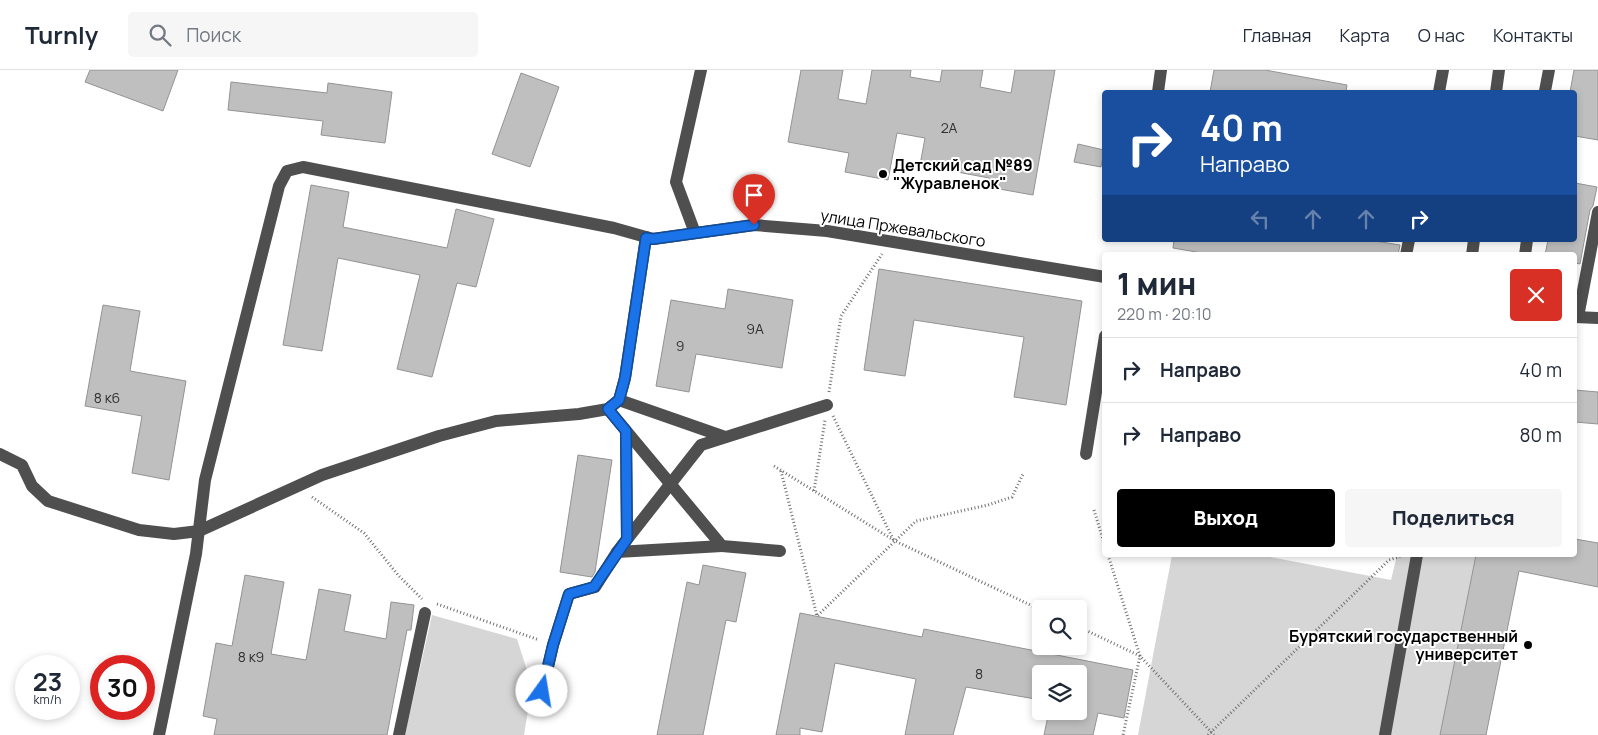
<!DOCTYPE html>
<html lang="ru">
<meta charset="utf-8">
<style>
:root{--surface:#fff;--page:#f6f6f7;--text:#1f2937;--muted:#747a83;--line:#e0e1e3;--accent:#000}
body{margin:0;font-family:Manrope,sans-serif;background:var(--page);color:var(--text);height:100vh;display:flex;flex-direction:column;font-size:19px;white-space:nowrap}
*{box-sizing:border-box;margin:0}
p{font-size:16px;color:var(--muted)}
.icon{flex:none;width:28px;height:28px;fill:none;stroke:currentColor;stroke-width:2;stroke-linecap:round;stroke-linejoin:round}
.map{position:relative;flex:1;overflow:hidden}
.drawer{position:absolute;left:1102px;top:182px;width:475px;height:305px;display:flex;flex-direction:column;background:var(--surface);border-radius:5px;box-shadow:0 2px 8px #0003}
.drawer>*{flex:none}
.hud{position:absolute;left:1102px;top:20px;width:475px;height:152px;border-radius:5px;box-shadow:0 2px 8px #0003;background:#1a4fa0;color:#fff;overflow:hidden}
.controls{position:absolute;left:1032px;top:530px;display:grid;gap:10px}
.controls a{display:grid;place-items:center;width:55px;height:55px;border-radius:5px;background:var(--surface);box-shadow:0 2px 8px #0003;font-size:25px}
.speed{position:absolute;left:15px;top:585px;display:flex;gap:10px;font-size:25px;font-weight:700;text-align:center}
.speed>*{display:grid;place-content:center;width:65px;height:65px;border-radius:50%;background:var(--surface);box-shadow:0 2px 8px #0003;line-height:1}
.speed small{font-size:12px;font-weight:400}
.speed .limit{border:8px solid #d22;background:#fff;color:#111}
.pin{position:absolute;display:grid;place-items:center;width:42px;height:42px;color:#fff;margin:-51px -21px;border-radius:50% 50% 50% 0;rotate:-45deg;box-shadow:0 0 5px #0007}
.pin .icon{rotate:45deg}
.me{position:absolute;width:55px;margin:-28px;rotate:13deg;stroke-linejoin:round;filter:drop-shadow(0 0 4px #0008)}
.turn{display:flex;align-items:center;gap:18px;height:105px;padding:0 15px;font-size:22px}
.turn .icon{width:65px;height:65px;stroke-width:2.5}
.turn b{display:block;font-size:35px;line-height:42px}
.lanes{display:flex;align-items:center;height:48px;padding:0 15px;background:#0003;justify-content:center;gap:25px;direction:ltr}
.lanes .off{opacity:.35}
.round{display:grid;place-items:center;flex:none;width:52px;height:52px;border-radius:5px;background:var(--page)}
.headline{display:flex;align-items:center;justify-content:space-between;height:85px;padding:0 15px}
h1{font-size:30px;font-weight:800;line-height:38px}
.button{display:flex;gap:10px;margin-top:auto;padding:10px 15px}
.button a{flex:1;height:58px;border-radius:5px;background:var(--accent);color:#fff;font-size:20px;font-weight:800;line-height:58px;text-align:center}
.button a+a{background:var(--page);color:var(--text)}
ul{padding:0;list-style:none}
li{display:flex;align-items:center;gap:15px;height:65px;padding:0 15px;border-top:1px solid var(--line)}
li div{flex:1}
li b{display:block;font-size:19px}
li em{font-style:normal}
header{display:flex;align-items:center;gap:30px;box-sizing:border-box;height:70px;padding:0 25px;background:var(--surface);border-bottom:1px solid var(--line)}
header strong{font-size:24px}
nav{display:flex;gap:28px;margin-inline-start:auto;font-size:18px}
.search{width:350px;height:45px;background:var(--page);display:flex;align-items:center;gap:12px;box-sizing:border-box;padding:0 18px;border-radius:5px;color:var(--muted);font-size:19px}
.map>svg:first-child{display:block}
.green{fill:#d6d6d6}
.building{fill:#bfbfbf;stroke:#939393}
.lines{fill:none;stroke-linecap:round;stroke-linejoin:round}
.path{stroke:#717171;stroke-width:3;stroke-dasharray:1 2.5;stroke-linecap:butt}
.minor{stroke:#4f4f4f;stroke-width:12}
.route-casing{stroke:#114b97;stroke-width:12}
.route{stroke:#1a73e8;stroke-width:9}
.poi-dot{fill:#000;stroke:#fff;stroke-width:2}
.labels{text-anchor:middle;stroke-width:4;stroke-linejoin:round;paint-order:stroke}
.number-label{font-size:14px;fill:#303030}
.poi-label{font-size:16px;font-weight:bold;fill:#000;stroke:#fff;text-anchor:start}
.street-label{font-size:16px;fill:#000;stroke:#fff}
</style>
<header>
<strong>Turnly</strong>
<div class="search"><svg class="icon" aria-label="search" viewBox="0 0 24 24"><circle cx="10" cy="10" r="6"/><path d="M15 15l6 6"/></svg>Поиск</div>
<nav><a>Главная</a><a>Карта</a><a>О нас</a><a>Контакты</a></nav>
</header>
<div class="map">
<svg width="1598" height="665" viewBox="0 0 1598 665">
<rect width="100%" height="100%" fill="#fff"/>
<!-- green -->
<g class="green">
<path d="M 1172,485 L 1260,485 L 1391,510 L 1397,485 L 1476,485 L 1440,665 L 1138,665 Z"/>
<path d="M 432,545 L 517,569 L 532,616 L 524,665 L 405,665 Z"/>
</g>
<!-- building -->
<g class="building">
<path d="M 90,0 L 178,0 L 163,41 L 85,12 Z"/>
<path d="M 801,0 L 843,0 L 838,29 L 866,34 L 872,0 L 911,0 L 910,7 L 940,12 L 942,0 L 983,0 L 980,17 L 1011,23 L 1015,0 L 1055,0 L 1033,125 L 988,117 L 989,108 L 920,95 L 925,68 L 897,63 L 888,110 L 845,102 L 849,83 L 788,72 Z"/>
<path d="M 1214,0 L 1265,0 L 1347,15 L 1346,22 L 1210,22 Z"/>
<path d="M 1574,0 L 1598,0 L 1598,70 L 1575,66 L 1575,22 L 1570,22 Z"/>
<path d="M 521,3 L 559,17 L 530,97 L 492,84 Z"/>
<path d="M 231,12 L 327,23 L 328,13 L 392,22 L 385,73 L 321,65 L 323,51 L 228,40 Z"/>
<path d="M 1078,74 L 1104,80 L 1101,97 L 1074,92 Z"/>
<path d="M 1575,113 L 1597,117 L 1593,136 L 1590,140 L 1580,194 L 1575,193 L 1575,185 L 1545,185 L 1548,170 L 1575,170 Z"/>
<path d="M 311,115 L 349,122 L 343,157 L 447,178 L 456,139 L 494,149 L 476,217 L 457,213 L 432,307 L 397,299 L 420,205 L 338,188 L 322,281 L 283,275 Z"/>
<path d="M 1174,170 L 1369,170 L 1400,175 L 1398,185 L 1214,185 L 1173,178 Z"/>
<path d="M 879,199 L 1082,231 L 1066,335 L 1014,327 L 1024,267 L 914,250 L 905,306 L 864,300 Z"/>
<path d="M 728,219 L 793,230 L 782,298 L 696,284 L 689,322 L 656,316 L 671,230 L 725,239 Z"/>
<path d="M 103,235 L 140,241 L 130,301 L 186,311 L 169,410 L 132,403 L 142,346 L 85,336 Z"/>
<path d="M 1575,320 L 1598,322 L 1598,354 L 1575,352 Z"/>
<path d="M 578,385 L 612,390 L 595,502 L 592,507 L 560,502 Z"/>
<path d="M 1575,469 L 1598,473 L 1598,517 L 1519,501 L 1486,665 L 1440,665 L 1476,485 L 1575,485 Z"/>
<path d="M 703,495 L 746,503 L 736,552 L 726,550 L 703,665 L 657,665 L 687,512 L 699,515 Z"/>
<path d="M 245,505 L 284,512 L 271,584 L 306,590 L 319,519 L 351,525 L 344,561 L 386,569 L 391,532 L 414,535 L 411,560 L 407,560 L 387,665 L 214,665 L 217,649 L 203,646 L 216,573 L 232,576 Z"/>
<path d="M 800,543 L 922,567 L 924,559 L 1133,600 L 1124,648 L 1098,643 L 1093,665 L 1044,665 L 1049,641 L 1079,641 L 1079,604 L 1041,604 L 1041,630 L 966,617 L 953,665 L 905,665 L 916,609 L 835,593 L 822,662 L 800,658 L 800,665 L 776,665 Z"/>
</g>
<g class="lines">
<!-- path -->
<g class="path">
<path d="M 829,322 L 841,246 L 882,184"/>
<path d="M 833,346 L 894,471"/>
<path d="M 774,396 L 895,471 L 1041,540"/>
<path d="M 781,401 L 817,546 L 916,451 L 988,435 L 1012,427 L 1023,404"/>
<path d="M 814,421 L 825,350"/>
<path d="M 312,427 L 364,463 L 398,505 L 422,529"/>
<path d="M 1094,440 L 1105,476"/>
<path d="M 1108,485 L 1140,586 L 1123,665"/>
<path d="M 437,534 L 539,570"/>
<path d="M 1079,557 L 1140,586 L 1214,665"/>
<path d="M 1208,665 L 1389,490 L 1401,486"/>
</g>
<!-- minor -->
<g class="minor">
<path d="M 1545,21 L 1549,0"/>
<path d="M 1158,22 L 1161,0"/>
<path d="M 1439,22 L 1443,0"/>
<path d="M 1496,22 L 1499,0"/>
<path d="M 695,163 L 676,112 L 701,0"/>
<path d="M 1406,185 L 1409,170"/>
<path d="M 1472,185 L 1474,170"/>
<path d="M 1525,185 L 1527,170"/>
<path d="M 1575,247 L 1598,248"/>
<path d="M 1578,247 L 1598,142"/>
<path d="M 619,330 L 725,367"/>
<path d="M 608,339 L 722,476 L 780,481"/>
<path d="M 626,361 L 627,469"/>
<path d="M 0,384 L 22,395 L 32,416 L 48,431 L 139,460 L 174,464 L 199,461 L 322,405 L 439,366 L 496,351 L 579,344 L 608,339 L 619,330 L 625,308 L 646,167"/>
<path d="M 1086,384 L 1105,266"/>
<path d="M 617,482 L 722,476"/>
<path d="M 539,636 L 553,575 L 569,524 L 595,517 L 617,482 L 701,375 L 827,335"/>
<path d="M 159,665 L 196,484 L 205,410 L 279,116 L 287,101 L 303,97 L 614,158 L 653,169 L 754,155 L 827,161 L 1105,207"/>
<path d="M 399,665 L 425,543"/>
<path d="M 1385,665 L 1417,485"/>
</g>
</g>
<g class="lines">
<!-- route casing -->
<g class="route-casing">
<path id="route" d="M 542,621 L 553,575 L 569,524 L 594,517 L 627,469 L 626,361 L 608,339 L 619,330 L 625,308 L 646,168 L 653,169 L 754,155"/>
</g>
<!-- route -->
<use href="#route" class="route"/>
</g>
<!-- markers -->
<g class="poi-dot">
<circle cx="883" cy="104" r="5"/>
<circle cx="1528" cy="575" r="5"/>
</g>
<g class="labels">
<!-- number labels -->
<g class="number-label">
<text x="949" y="63">2А</text>
<text x="755" y="264">9А</text>
<text x="680" y="281">9</text>
<text x="107" y="333">8 к6</text>
<text x="251" y="592">8 к9</text>
<text x="979" y="609">8</text>
</g>
<!-- poi labels -->
<g class="poi-label">
<text x="893" y="101">Детский сад №89<tspan x="893" dy="18">"Журавленок"</tspan></text>
<text x="1518" y="572" text-anchor="end">Бурятский государственный<tspan x="1518" dy="18">университет</tspan></text>
</g>
<!-- street labels -->
<g class="street-label">
<text transform="translate(903 158) rotate(9)" y="6">улица Пржевальского</text>
</g>
</g>
</svg>
<div class="controls">
<a><svg class="icon" aria-label="search" viewBox="0 0 24 24"><circle cx="10" cy="10" r="6"/><path d="M15 15l6 6"/></svg></a>
<a><svg class="icon" aria-label="layers" viewBox="0 0 24 24"><path d="M12 4l9 5-9 5-9-5zM3 14l9 5 9-5"/></svg></a>
</div>
<div class="speed"><div>23<small>km/h</small></div><div class="limit">30</div></div>
<div class="pin" style="left:754px;top:155px;background:#d93025"><svg class="icon" aria-label="arrive" viewBox="0 0 24 24"><path d="M6 21V4h12l-3 4 3 4H6"/></svg></div>
<svg class="me" style="left:542px;top:621px" viewBox="-20 -20 40 40"><circle r="19" fill="#fff"/><path d="M0-13L10 11 0 6-10 11z" fill="#1a73e8"/></svg>
<div class="hud">
<div class="turn"><svg class="icon" aria-label="right" viewBox="0 0 24 24"><path d="M7 20v-9h11M14 6l5 5-5 5"/></svg><div><b>40 m</b>Направо</div></div>
<div class="lanes"><svg class="icon off" aria-label="left" viewBox="0 0 24 24"><path d="M17 20v-9H6M10 6l-5 5 5 5"/></svg><svg class="icon off" aria-label="ahead" viewBox="0 0 24 24"><path d="M12 20V5M6 11l6-6 6 6"/></svg><svg class="icon off" aria-label="ahead" viewBox="0 0 24 24"><path d="M12 20V5M6 11l6-6 6 6"/></svg><svg class="icon" aria-label="right" viewBox="0 0 24 24"><path d="M7 20v-9h11M14 6l5 5-5 5"/></svg></div>
</div>
<section class="drawer">
<div class="headline"><div><h1>1 мин</h1><p>220 m · 20:10</p></div><a class="round" style="background:#d93025;color:#fff"><svg class="icon" aria-label="close" viewBox="0 0 24 24"><path d="M6 6l12 12M18 6L6 18"/></svg></a></div>
<ul>
<li><svg class="icon" aria-label="right" viewBox="0 0 24 24"><path d="M7 20v-9h11M14 6l5 5-5 5"/></svg><div><b>Направо</b></div><em>40 m</em></li>
<li><svg class="icon" aria-label="right" viewBox="0 0 24 24"><path d="M7 20v-9h11M14 6l5 5-5 5"/></svg><div><b>Направо</b></div><em>80 m</em></li>
</ul>
<div class="button"><a>Выход</a><a>Поделиться</a></div>
</section>
</div>
